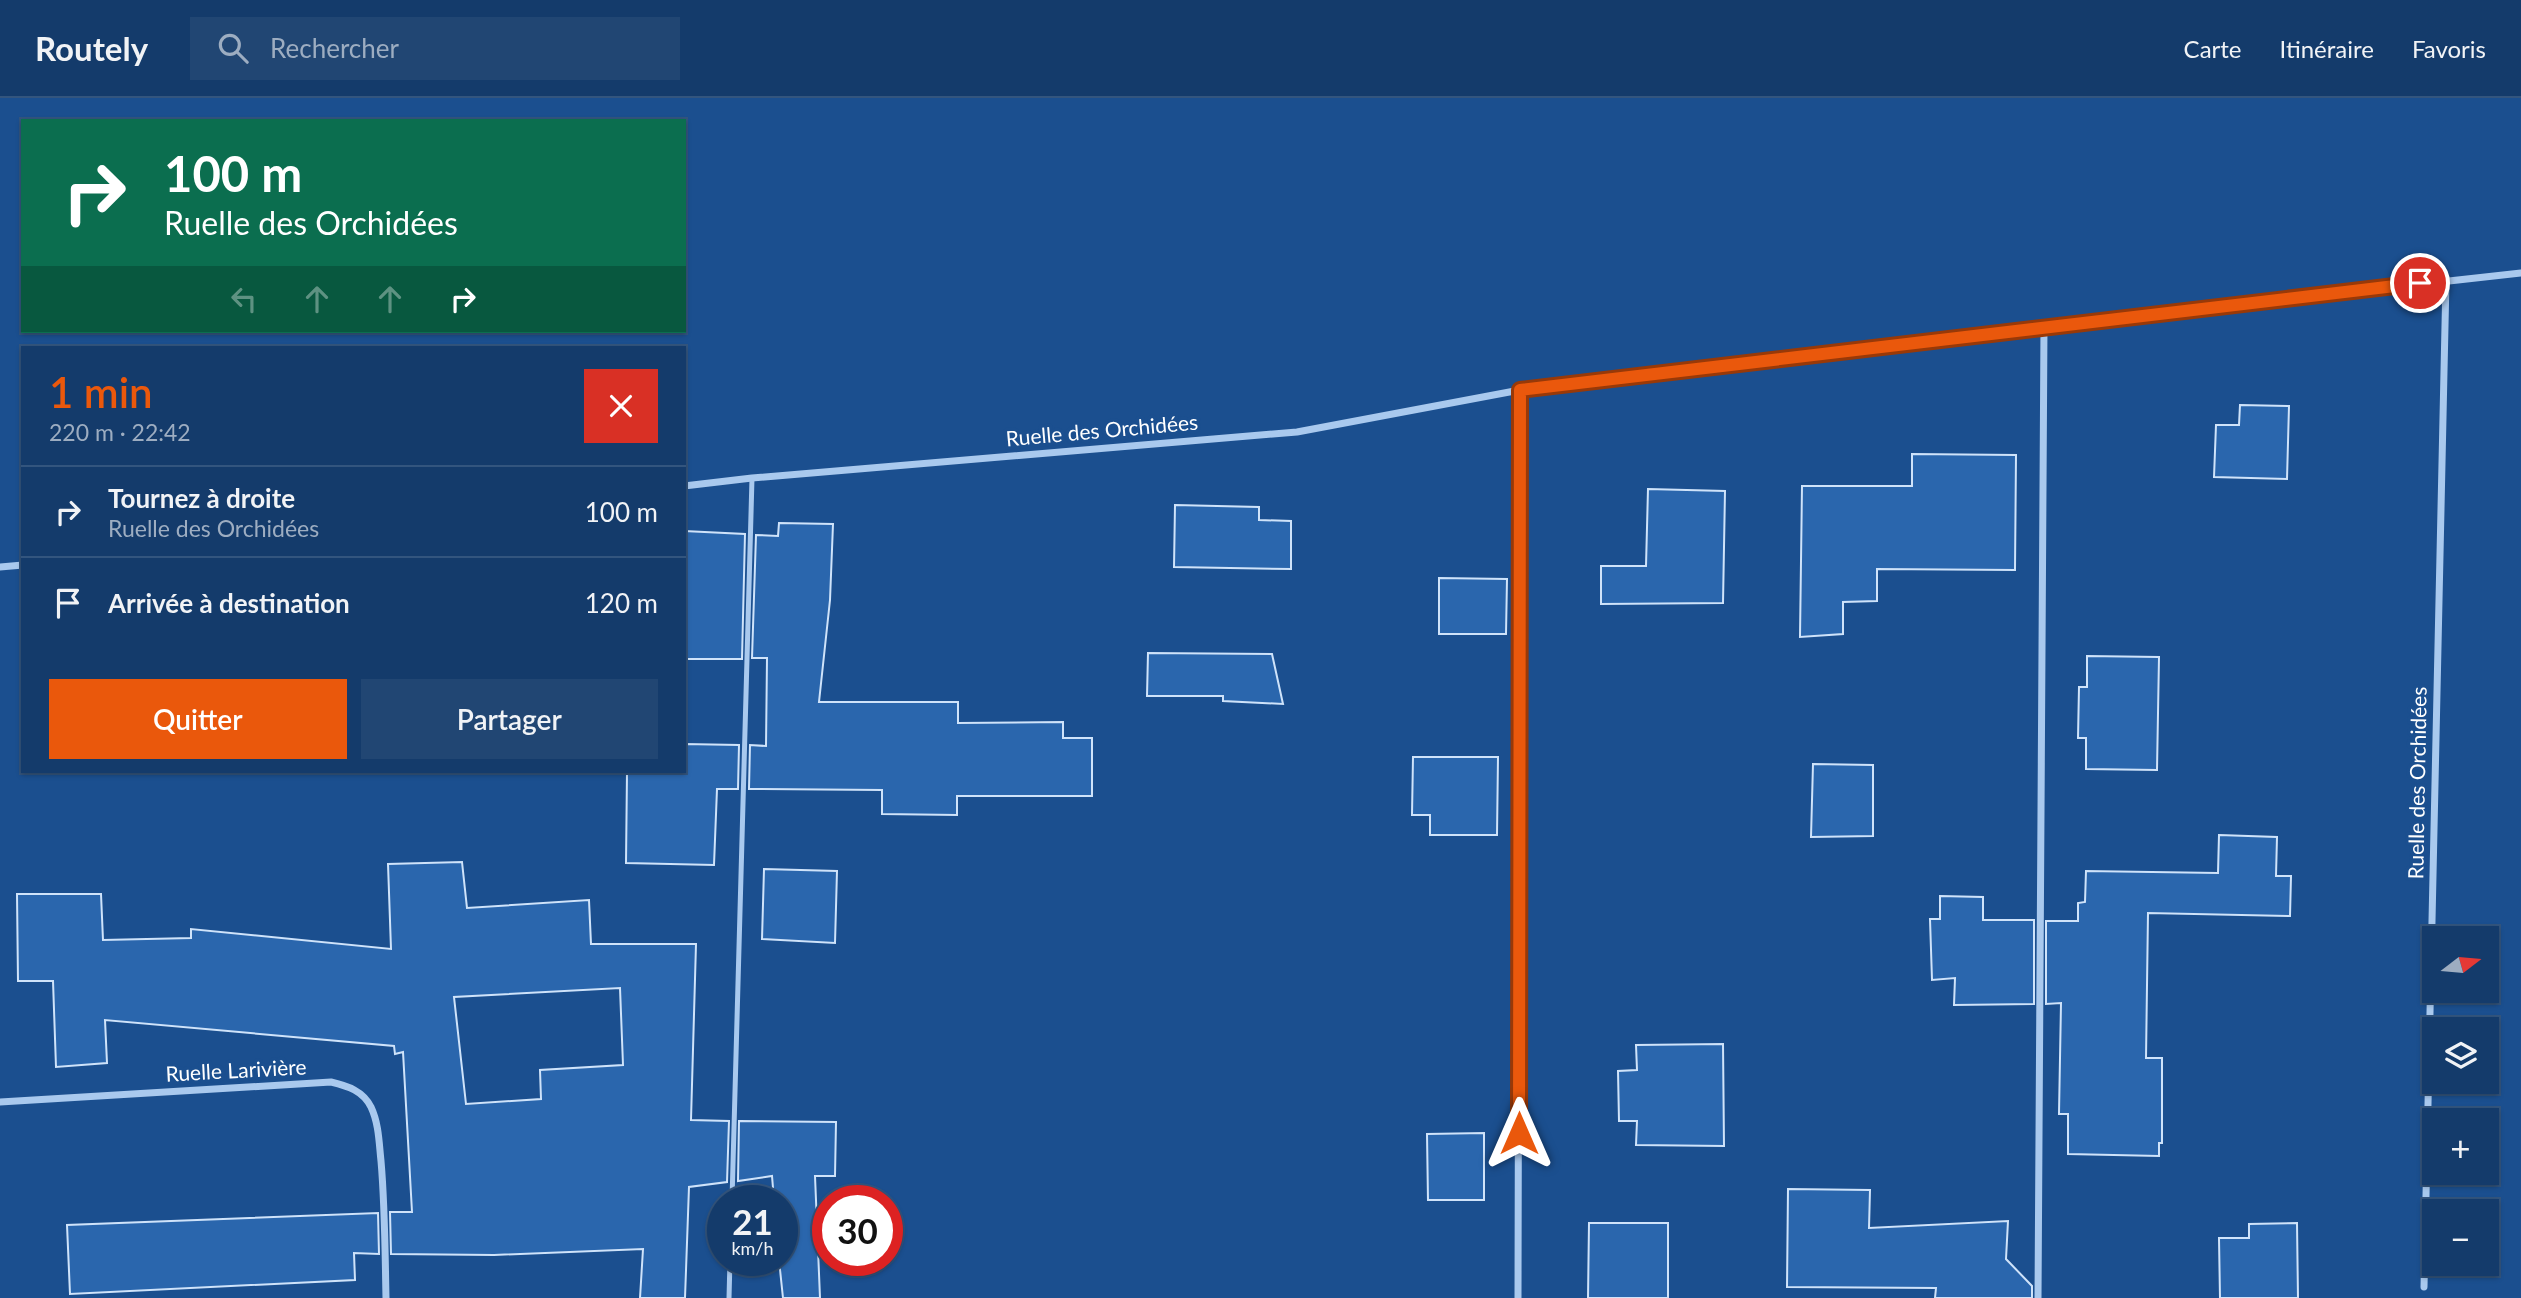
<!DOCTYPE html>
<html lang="fr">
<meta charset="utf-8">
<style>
:root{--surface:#143b6b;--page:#214673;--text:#f1f3f6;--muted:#9dadc1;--line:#33557e;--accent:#ea580c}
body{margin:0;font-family:Lato,sans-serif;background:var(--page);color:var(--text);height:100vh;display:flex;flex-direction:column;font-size:26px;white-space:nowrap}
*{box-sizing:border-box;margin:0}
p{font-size:23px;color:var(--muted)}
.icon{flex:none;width:38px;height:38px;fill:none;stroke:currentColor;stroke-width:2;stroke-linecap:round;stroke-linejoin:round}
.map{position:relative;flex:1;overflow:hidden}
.side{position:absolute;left:21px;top:248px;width:665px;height:427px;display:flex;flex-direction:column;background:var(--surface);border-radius:0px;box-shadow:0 2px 5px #0004,0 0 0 2px var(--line)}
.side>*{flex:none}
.top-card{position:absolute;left:21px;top:21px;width:665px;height:214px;border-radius:0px;box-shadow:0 2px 5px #0004,0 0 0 2px var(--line);background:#0b6e4f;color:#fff;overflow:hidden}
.needle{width:46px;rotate:74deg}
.tools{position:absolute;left:2422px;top:828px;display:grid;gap:14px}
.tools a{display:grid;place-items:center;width:77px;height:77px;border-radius:0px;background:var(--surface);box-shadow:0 2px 5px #0004,0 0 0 2px var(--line);font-size:35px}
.speed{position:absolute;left:707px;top:1087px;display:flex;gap:14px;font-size:35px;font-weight:700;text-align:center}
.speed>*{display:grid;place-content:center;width:91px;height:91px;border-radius:50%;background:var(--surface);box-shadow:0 2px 5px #0004,0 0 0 2px var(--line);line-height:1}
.speed small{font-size:18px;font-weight:400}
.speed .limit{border:10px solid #d22;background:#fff;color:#111}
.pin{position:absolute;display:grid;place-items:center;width:60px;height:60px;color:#fff;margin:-30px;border:4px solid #fff;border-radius:50%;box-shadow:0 2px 7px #0007}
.me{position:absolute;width:77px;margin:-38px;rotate:0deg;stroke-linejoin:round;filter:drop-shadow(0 0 5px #0008)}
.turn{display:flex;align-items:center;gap:24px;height:147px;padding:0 28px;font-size:32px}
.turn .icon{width:91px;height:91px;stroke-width:2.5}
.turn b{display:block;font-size:49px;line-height:60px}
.lanes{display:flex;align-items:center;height:66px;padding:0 28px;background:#0003;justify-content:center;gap:35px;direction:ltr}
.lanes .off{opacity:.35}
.round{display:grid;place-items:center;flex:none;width:74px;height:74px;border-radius:0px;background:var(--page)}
.overview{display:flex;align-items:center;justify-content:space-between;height:119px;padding:0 28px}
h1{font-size:42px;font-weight:600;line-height:52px;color:var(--accent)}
.cta{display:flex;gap:14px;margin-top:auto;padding:14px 28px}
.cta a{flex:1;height:80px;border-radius:0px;background:var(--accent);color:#fff;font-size:28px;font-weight:600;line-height:80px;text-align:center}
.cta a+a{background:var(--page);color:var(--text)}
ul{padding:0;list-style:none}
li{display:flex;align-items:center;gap:21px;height:91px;padding:0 28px;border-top:2px solid var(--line)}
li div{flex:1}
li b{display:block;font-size:26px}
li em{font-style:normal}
header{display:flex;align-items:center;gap:42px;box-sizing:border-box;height:98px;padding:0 35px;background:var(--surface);border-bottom:2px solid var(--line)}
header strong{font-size:33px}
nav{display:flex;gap:38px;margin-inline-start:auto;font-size:24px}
.search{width:490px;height:63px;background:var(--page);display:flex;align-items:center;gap:18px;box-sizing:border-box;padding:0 24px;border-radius:0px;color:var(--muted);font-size:26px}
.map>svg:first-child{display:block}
.building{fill:#2a66ad;stroke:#cfe3fa;stroke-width:2;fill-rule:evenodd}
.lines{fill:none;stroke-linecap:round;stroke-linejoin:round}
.lane{stroke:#a9c9ee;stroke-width:5}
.street{stroke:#a9c9ee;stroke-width:7}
.route-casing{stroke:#983908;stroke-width:18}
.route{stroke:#ea580c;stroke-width:12}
.labels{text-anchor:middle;stroke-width:7;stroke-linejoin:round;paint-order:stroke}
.street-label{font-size:21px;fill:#fff;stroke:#1b4f8f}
</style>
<header>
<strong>Routely</strong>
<div class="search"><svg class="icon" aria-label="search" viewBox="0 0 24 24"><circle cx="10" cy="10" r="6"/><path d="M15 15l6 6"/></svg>Rechercher</div>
<nav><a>Carte</a><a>Itinéraire</a><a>Favoris</a></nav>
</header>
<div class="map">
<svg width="2521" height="1200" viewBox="0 0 2521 1200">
<rect width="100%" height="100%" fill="#1b4f8f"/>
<!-- building -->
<g class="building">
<path d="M 2240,307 L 2289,308 L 2287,381 L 2214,379 L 2216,327 L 2239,327 Z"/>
<path d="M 1912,356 L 2016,357 L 2015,472 L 1877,471 L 1877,503 L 1843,504 L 1843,536 L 1800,539 L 1802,388 L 1912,388 Z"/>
<path d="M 1648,391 L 1725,393 L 1723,505 L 1601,506 L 1601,468 L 1646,468 Z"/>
<path d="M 1175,407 L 1259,409 L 1259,422 L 1291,423 L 1291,471 L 1174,469 Z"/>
<path d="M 779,425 L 833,426 L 830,502 L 819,604 L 958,604 L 958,625 L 1063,624 L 1063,640 L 1092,640 L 1092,698 L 957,698 L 957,717 L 882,716 L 882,692 L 749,691 L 750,647 L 766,648 L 767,560 L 752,560 L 756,437 L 778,438 Z"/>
<path d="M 684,433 L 745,436 L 742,561 L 684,561 Z"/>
<path d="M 1439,480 L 1507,481 L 1506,536 L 1439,536 Z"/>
<path d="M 1148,555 L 1272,556 L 1283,606 L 1223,603 L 1223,598 L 1147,598 Z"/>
<path d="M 2087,558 L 2159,559 L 2157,672 L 2086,671 L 2086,640 L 2078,640 L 2079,589 L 2087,589 Z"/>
<path d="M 684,646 L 739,647 L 738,691 L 717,691 L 714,767 L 626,765 L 627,674 L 684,674 Z"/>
<path d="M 1413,659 L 1498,659 L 1497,737 L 1430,737 L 1430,717 L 1412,717 Z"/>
<path d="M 1813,666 L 1873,667 L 1873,738 L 1811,739 Z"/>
<path d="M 2219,737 L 2277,739 L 2276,778 L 2291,778 L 2290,818 L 2148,815 L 2146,960 L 2162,960 L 2162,1045 L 2159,1045 L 2159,1058 L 2068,1056 L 2068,1016 L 2059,1016 L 2061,905 L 2046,906 L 2046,823 L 2078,823 L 2078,805 L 2085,804 L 2086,773 L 2218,775 Z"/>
<path d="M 462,764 L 467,810 L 589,802 L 591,846 L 696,846 L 691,1022 L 729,1023 L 727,1084 L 689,1089 L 685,1200 L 640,1200 L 643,1151 L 494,1157 L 391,1156 L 390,1114 L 412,1114 L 403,954 L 395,956 L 394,948 L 105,922 L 107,965 L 56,969 L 53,883 L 18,883 L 17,796 L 101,796 L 103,842 L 191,840 L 191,831 L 391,851 L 388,766 ZM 620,890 L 623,967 L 540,972 L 541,1001 L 466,1006 L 454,899 Z"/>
<path d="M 764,771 L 837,773 L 835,845 L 762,841 Z"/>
<path d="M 1940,798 L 1983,799 L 1983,822 L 2034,822 L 2034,906 L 1954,907 L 1955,880 L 1932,882 L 1930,821 L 1940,821 Z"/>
<path d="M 1723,946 L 1724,1048 L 1636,1047 L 1637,1023 L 1619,1023 L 1618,973 L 1637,972 L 1636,947 Z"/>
<path d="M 739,1023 L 836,1024 L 835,1078 L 815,1078 L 820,1200 L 783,1200 L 779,1162 L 782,1162 L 782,1102 L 774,1102 L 772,1078 L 738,1083 Z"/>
<path d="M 1484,1035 L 1484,1102 L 1428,1102 L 1427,1036 Z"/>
<path d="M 1788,1091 L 1870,1092 L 1869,1130 L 2008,1123 L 2006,1161 L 2032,1188 L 2032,1200 L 1935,1200 L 1936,1190 L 1787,1189 Z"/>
<path d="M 378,1115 L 379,1156 L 354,1155 L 355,1182 L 70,1196 L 67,1127 Z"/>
<path d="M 1589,1125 L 1668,1125 L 1668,1200 L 1588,1200 Z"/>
<path d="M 2297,1125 L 2298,1200 L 2220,1200 L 2219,1140 L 2249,1140 L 2249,1126 Z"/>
</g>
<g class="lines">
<!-- lane -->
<g class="lane">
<path d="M 732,1102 L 752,380"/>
<path d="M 729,1200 L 730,1162"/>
</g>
<!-- street -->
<g class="street">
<path d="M 684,388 L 752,380 L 1297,334 L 1520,292 L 2044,228 L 2521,175"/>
<path d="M 0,469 L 23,467"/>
<path d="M 0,1004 L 331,984 C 348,988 363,993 371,1009 C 379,1026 379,1045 381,1063 C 385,1109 385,1154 386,1200"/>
<path d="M 2424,1189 L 2446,182"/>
<path d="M 1518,1200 L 1520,292"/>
<path d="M 2038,1200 L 2044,228"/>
</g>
</g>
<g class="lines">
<!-- route casing -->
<g class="route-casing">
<path id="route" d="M 1519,1035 L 1520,292 L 2420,185"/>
</g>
<!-- route -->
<use href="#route" class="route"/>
</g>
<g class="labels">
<!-- street labels -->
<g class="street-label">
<text transform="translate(1102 333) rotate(-5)" y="7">Ruelle des Orchidées</text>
<text transform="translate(2418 685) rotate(-89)" y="7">Ruelle des Orchidées</text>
<text transform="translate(236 973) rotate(-3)" y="7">Ruelle Larivière</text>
</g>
</g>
</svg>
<div class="tools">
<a><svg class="needle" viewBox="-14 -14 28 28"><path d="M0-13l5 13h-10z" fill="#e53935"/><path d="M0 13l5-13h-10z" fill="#9dadc1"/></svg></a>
<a><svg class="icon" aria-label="layers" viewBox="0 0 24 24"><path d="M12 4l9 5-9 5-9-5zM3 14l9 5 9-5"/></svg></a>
<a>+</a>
<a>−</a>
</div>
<div class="speed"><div>21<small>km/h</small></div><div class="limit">30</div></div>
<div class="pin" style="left:2420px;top:185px;background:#d93025"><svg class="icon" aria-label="arrive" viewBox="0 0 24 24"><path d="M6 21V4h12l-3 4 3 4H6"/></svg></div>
<svg class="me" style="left:1519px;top:1035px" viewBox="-20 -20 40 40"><path d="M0-17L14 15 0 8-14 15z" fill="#ea580c" stroke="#fff" stroke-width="4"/></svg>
<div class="top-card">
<div class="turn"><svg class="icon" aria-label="right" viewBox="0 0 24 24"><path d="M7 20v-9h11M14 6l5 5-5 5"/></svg><div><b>100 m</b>Ruelle des Orchidées</div></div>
<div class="lanes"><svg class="icon off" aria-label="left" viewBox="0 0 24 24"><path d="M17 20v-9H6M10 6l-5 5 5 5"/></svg><svg class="icon off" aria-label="ahead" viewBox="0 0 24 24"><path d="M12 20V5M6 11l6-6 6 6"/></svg><svg class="icon off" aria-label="ahead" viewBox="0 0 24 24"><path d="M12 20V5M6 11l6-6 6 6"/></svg><svg class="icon" aria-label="right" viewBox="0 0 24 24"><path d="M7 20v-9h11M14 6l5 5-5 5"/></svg></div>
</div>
<section class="side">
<div class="overview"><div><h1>1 min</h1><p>220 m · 22:42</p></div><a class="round" style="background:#d93025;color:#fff"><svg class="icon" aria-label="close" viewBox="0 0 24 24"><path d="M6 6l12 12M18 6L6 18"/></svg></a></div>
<ul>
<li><svg class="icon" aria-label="right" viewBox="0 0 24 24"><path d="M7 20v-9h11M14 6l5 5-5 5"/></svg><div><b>Tournez à droite</b><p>Ruelle des Orchidées</p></div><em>100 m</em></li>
<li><svg class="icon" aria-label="arrive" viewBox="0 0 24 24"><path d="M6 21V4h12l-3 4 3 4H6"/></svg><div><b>Arrivée à destination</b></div><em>120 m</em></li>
</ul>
<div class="cta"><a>Quitter</a><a>Partager</a></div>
</section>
</div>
